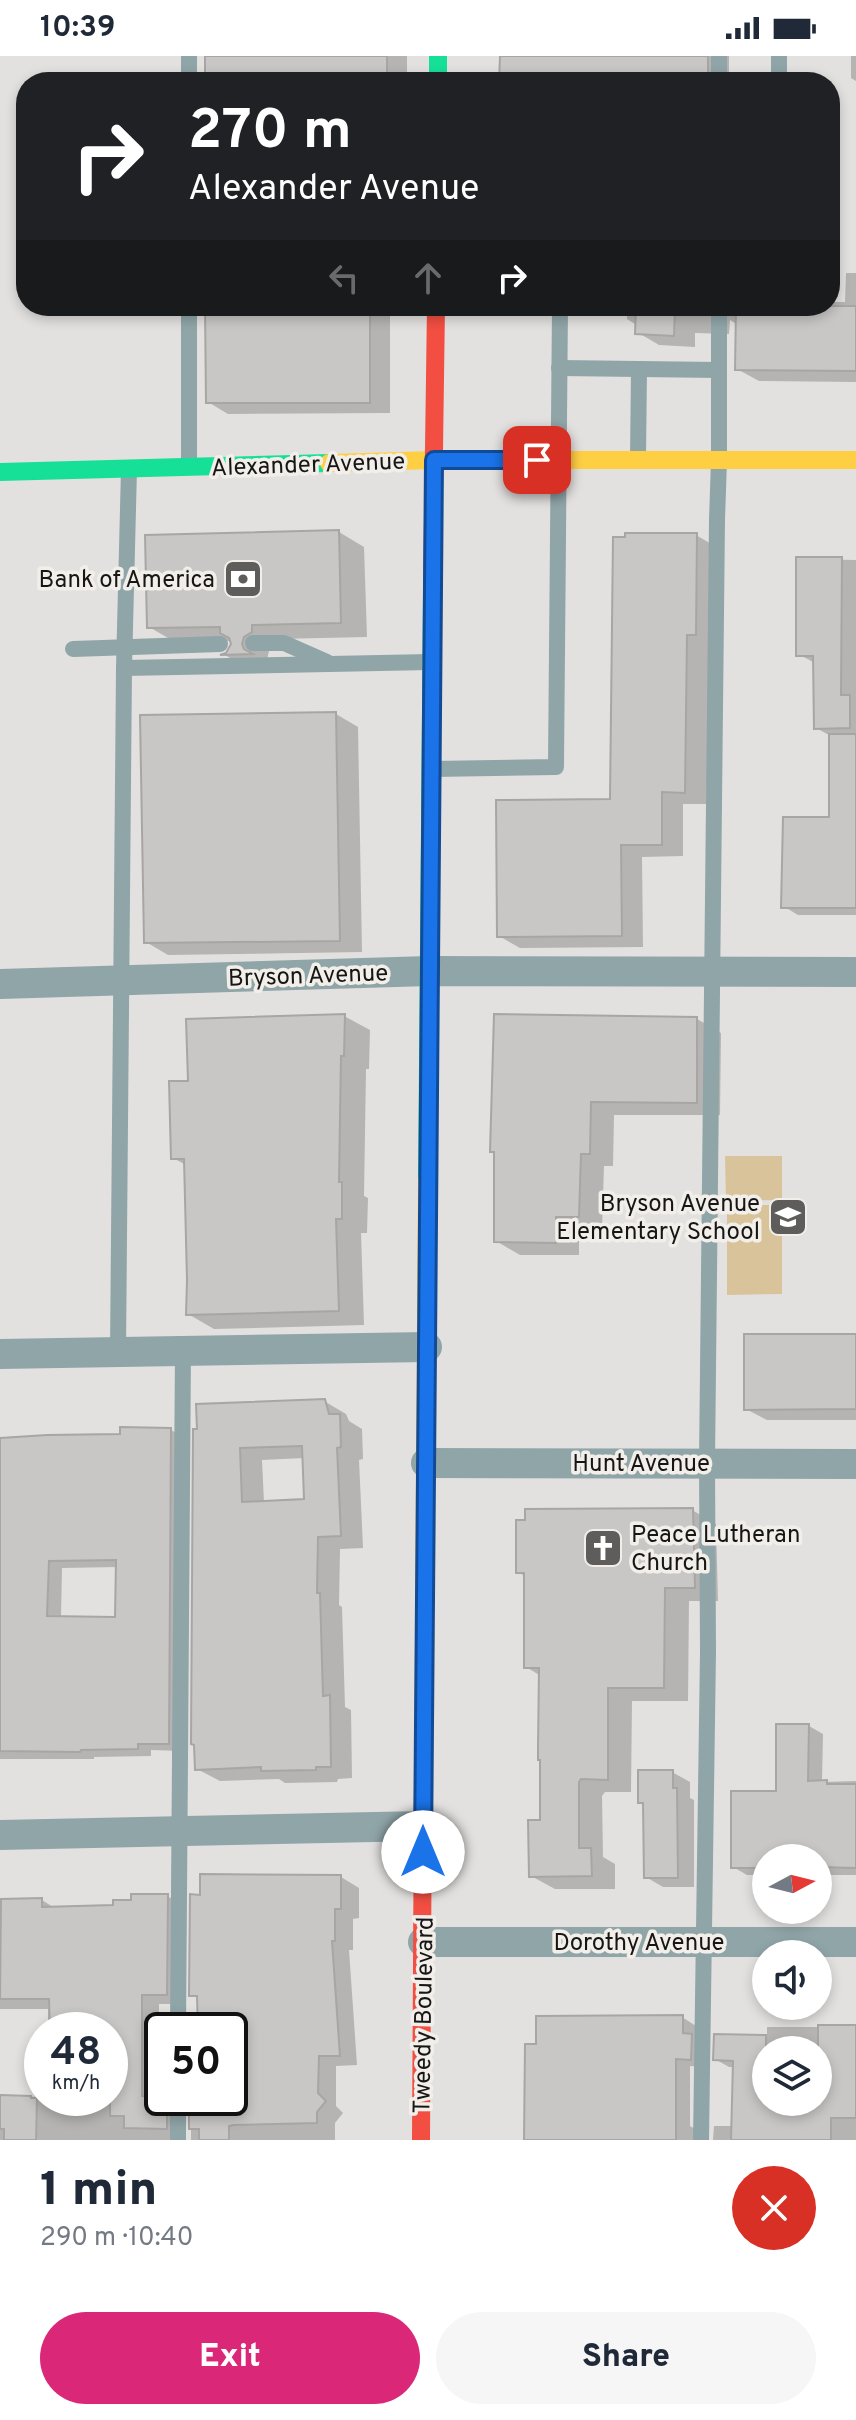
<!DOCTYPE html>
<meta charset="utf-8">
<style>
:root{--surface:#fff;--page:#f6f6f7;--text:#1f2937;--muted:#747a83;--accent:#db2777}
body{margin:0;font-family:Overpass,sans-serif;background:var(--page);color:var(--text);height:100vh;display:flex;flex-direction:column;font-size:30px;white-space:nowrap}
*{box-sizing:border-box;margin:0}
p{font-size:26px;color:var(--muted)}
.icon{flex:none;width:44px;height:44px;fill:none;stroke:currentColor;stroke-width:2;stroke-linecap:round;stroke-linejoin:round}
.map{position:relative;height:2084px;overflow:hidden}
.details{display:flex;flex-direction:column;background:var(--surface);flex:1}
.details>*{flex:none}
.banner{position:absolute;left:16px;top:16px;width:824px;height:244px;border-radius:32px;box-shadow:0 4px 12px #0003;background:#202124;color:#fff;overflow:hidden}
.needle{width:52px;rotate:83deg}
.fabs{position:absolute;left:752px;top:1788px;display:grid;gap:16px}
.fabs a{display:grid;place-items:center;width:80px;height:80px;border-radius:50%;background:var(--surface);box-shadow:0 4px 12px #0003;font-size:40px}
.speed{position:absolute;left:24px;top:1956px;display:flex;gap:16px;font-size:40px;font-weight:700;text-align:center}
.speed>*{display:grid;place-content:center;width:104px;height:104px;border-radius:50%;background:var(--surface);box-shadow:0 4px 12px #0003;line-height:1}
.speed small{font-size:20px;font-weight:400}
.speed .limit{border:4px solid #111;border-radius:12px;background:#fff;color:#111}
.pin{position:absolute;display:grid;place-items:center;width:68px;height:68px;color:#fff;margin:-34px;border-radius:16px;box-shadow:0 4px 12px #0006}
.me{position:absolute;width:88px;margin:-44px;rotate:0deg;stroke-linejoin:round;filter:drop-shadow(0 0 6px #0008)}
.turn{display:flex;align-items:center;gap:28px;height:168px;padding:0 40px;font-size:36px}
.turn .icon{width:104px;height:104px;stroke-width:2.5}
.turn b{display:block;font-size:56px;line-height:68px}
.lanes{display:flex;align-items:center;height:76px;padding:0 40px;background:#0003;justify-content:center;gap:40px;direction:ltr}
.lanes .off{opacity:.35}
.round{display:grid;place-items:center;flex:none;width:84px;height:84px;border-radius:42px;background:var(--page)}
.headline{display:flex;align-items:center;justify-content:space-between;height:136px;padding:0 40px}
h1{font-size:48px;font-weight:800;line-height:60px}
.button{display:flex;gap:16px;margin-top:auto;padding:16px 40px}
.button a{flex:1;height:92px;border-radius:48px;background:var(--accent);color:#fff;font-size:32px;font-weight:800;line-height:92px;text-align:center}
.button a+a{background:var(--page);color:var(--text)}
.status{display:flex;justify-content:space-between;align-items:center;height:56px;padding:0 40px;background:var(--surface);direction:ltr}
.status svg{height:22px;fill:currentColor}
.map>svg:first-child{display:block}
.green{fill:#d9c39b}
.shadow{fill:#0003;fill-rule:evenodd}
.building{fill:#c8c7c6;stroke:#a8a6a4;stroke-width:2;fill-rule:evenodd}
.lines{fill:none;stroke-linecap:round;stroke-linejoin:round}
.lane{stroke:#90a5a8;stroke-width:16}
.street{stroke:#90a5a8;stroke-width:30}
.fast{stroke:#16e098;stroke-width:18}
.slow{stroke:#ffcf43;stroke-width:18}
.jam{stroke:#f24e42;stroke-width:18}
.route-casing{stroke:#114b97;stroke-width:20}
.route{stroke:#1a73e8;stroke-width:14}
.labels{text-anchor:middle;stroke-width:7;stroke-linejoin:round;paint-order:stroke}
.street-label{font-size:24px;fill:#171615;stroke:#f2efea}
.poi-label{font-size:24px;fill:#171615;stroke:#f2efea;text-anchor:end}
</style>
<div class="status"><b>10:39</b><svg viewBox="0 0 49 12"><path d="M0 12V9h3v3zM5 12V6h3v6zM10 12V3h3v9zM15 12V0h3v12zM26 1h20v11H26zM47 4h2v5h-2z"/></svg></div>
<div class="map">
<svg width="856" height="2084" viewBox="0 0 856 2084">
<rect width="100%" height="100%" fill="#e3e1df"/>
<!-- green -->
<g class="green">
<path d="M 725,1100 L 782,1100 L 782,1144 L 726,1145 Z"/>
<path d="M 727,1149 L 782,1149 L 782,1238 L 727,1239 Z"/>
</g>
<!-- shadow -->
<g class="shadow">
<rect x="207" y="0" width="200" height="26"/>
<rect x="499" y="0" width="230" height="26"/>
<path d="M 851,0 L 856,0 L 856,25 L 851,22 Z"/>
<path d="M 846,217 L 856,217 L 856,326 L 759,325 L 737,313 L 738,269 L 730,264 L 729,278 L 695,277 L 695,291 L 659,289 L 637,276 L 638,270 L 627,263 L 627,250 L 830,250 L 830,246 L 845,246 Z"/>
<path d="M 207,250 L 390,250 L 390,357 L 228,358 L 208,346 Z"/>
<path d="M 339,476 L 364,491 L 367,581 L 277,583 L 277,591 L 269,595 L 267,604 L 248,613 L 225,599 L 233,589 L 232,585 L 175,586 L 149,571 Z"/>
<path d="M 696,479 L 718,492 L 706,748 L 683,748 L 683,800 L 642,801 L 643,891 L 520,892 L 499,880 L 612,745 Z"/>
<path d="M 798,503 L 856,504 L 856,859 L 798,859 L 783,850 L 831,763 L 831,680 L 816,672 L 815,607 L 798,598 Z"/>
<path d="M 336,658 L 358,671 L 362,896 L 168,899 L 146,886 Z"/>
<path d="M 344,960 L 370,974 L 369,1013 L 366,1013 L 364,1140 L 368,1142 L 367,1177 L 361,1177 L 364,1269 L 214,1273 L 188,1258 L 186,1109 L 173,1102 Z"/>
<path d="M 697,963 L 721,977 L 720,1059 L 614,1059 L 613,1110 L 604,1110 L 602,1174 L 579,1174 L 579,1199 L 520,1199 L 496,1185 L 496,1097 Z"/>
<path d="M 856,1280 L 856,1364 L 767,1364 L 746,1353 Z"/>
<path d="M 324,1345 L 346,1358 L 349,1365 L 362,1373 L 363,1403 L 359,1404 L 363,1492 L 340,1493 L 339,1549 L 342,1551 L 345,1651 L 351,1654 L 352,1722 L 338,1723 L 337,1726 L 285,1727 L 279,1723 L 220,1725 L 197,1713 L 195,1375 ZM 304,1402 L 306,1445 L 264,1447 L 262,1404 Z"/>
<path d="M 171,1374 L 185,1382 L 182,1695 L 151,1694 L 151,1700 L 94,1701 L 94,1703 L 0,1703 L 0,1384 L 122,1380 ZM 118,1511 L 117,1563 L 61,1562 L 62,1512 Z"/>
<path d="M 692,1454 L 716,1468 L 718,1545 L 689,1545 L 688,1645 L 632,1645 L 631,1736 L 605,1736 L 602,1740 L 603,1801 L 615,1808 L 615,1833 L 555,1833 L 531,1820 L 542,1766 L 541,1620 L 526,1611 L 526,1521 L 518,1516 Z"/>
<path d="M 809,1670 L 823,1678 L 822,1726 L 856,1725 L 856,1819 L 818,1819 L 818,1802 L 766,1802 L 766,1819 L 747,1819 L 733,1811 L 778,1737 Z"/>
<path d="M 672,1716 L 690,1726 L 690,1742 L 694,1744 L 694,1831 L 663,1831 L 646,1821 L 645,1749 L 640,1746 Z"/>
<path d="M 341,1821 L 359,1832 L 359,1862 L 353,1863 L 353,1894 L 349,1894 L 357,2009 L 336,2010 L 336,2050 L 343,2057 L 335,2067 L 335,2084 L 191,2084 L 191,2042 L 230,2042 L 230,1974 L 200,1974 L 199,1943 L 191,1938 Z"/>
<path d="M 167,1840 L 186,1851 L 185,1948 L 159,1948 L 159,2042 L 167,2042 L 185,2053 L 185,2084 L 0,2084 L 0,2040 L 110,2042 L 110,1974 L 48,1974 L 48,1953 L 0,1953 L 0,1845 L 42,1844 L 56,1853 L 115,1851 Z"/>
<path d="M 682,1961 L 696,1970 L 705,2011 L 690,2010 L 690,2070 L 704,2078 L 704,2084 L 526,2084 Z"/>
<path d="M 767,1971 L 856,1971 L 856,2084 L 713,2084 L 714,2070 L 733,2070 L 734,2011 L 729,2011 L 715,2003 L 716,1980 L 767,1981 ZM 766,1994 L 818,1994 L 818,2046 L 766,2046 Z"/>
</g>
<!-- building -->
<g class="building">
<rect x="205" y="0" width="182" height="26"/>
<path d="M 500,0 L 708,0 L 708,26 L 499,26 Z"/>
<path d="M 205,250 L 370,250 L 370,347 L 206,347 Z"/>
<path d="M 636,250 L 675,250 L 674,280 L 635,278 Z"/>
<path d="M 736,250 L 856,250 L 856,315 L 735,314 Z"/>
<path d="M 339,474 L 341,567 L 252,569 L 252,576 L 244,581 L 242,588 L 244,593 L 253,598 L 220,599 L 226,597 L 231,588 L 229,582 L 220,577 L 220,571 L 147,572 L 145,479 Z"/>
<path d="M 625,477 L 697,477 L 696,579 L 687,579 L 685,737 L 662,736 L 662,789 L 621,789 L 622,880 L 497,881 L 496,744 L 610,743 L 613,481 L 625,481 Z"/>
<path d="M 796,501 L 842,501 L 841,639 L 850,639 L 850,672 L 814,673 L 813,600 L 796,600 Z"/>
<path d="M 336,656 L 340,885 L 144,887 L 140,659 Z"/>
<path d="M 829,678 L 856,678 L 856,852 L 781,852 L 783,761 L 829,761 Z"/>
<path d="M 345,958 L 344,1000 L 341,1000 L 339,1126 L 342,1126 L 342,1163 L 336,1163 L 339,1255 L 186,1259 L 187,1224 L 184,1103 L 171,1103 L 169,1025 L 188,1025 L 186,963 Z"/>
<path d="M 494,958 L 697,961 L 697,1047 L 591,1046 L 590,1098 L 581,1098 L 579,1161 L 556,1161 L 556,1187 L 494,1186 L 494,1096 L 490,1096 Z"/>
<path d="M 744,1278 L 856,1278 L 856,1353 L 744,1354 Z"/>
<path d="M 325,1343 L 329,1358 L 340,1358 L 341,1391 L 337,1392 L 341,1480 L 318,1481 L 317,1537 L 320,1537 L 323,1640 L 330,1639 L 331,1711 L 316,1711 L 316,1714 L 261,1715 L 261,1711 L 195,1714 L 194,1689 L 191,1688 L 193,1373 L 197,1373 L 196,1348 ZM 302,1390 L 304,1443 L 242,1446 L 240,1392 Z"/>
<path d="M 120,1371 L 171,1372 L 169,1688 L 138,1688 L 138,1693 L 81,1694 L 80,1696 L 0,1695 L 0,1382 L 47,1379 L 120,1378 ZM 116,1504 L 115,1561 L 47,1560 L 49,1505 Z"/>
<path d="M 693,1452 L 695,1532 L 665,1532 L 664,1632 L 608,1632 L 608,1724 L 581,1723 L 579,1726 L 579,1792 L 591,1792 L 592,1820 L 529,1821 L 528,1764 L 540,1764 L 540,1704 L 538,1704 L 538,1693 L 539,1612 L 524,1612 L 524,1517 L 516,1517 L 516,1464 L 525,1464 L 525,1453 Z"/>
<path d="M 776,1668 L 809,1668 L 808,1725 L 827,1724 L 827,1728 L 856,1728 L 856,1812 L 818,1811 L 818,1802 L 766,1802 L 766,1812 L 731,1812 L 731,1735 L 776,1735 Z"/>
<path d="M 638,1714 L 673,1714 L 673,1732 L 677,1732 L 678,1822 L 644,1822 L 643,1747 L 638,1747 Z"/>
<path d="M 200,1818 L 341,1819 L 341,1853 L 335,1853 L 335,1885 L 332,1885 L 340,2000 L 319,2000 L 318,2037 L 326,2045 L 317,2056 L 317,2067 L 233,2069 L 229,2070 L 229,2084 L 199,2084 L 199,2073 L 189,2073 L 189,2042 L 230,2042 L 230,1974 L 198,1974 L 197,1940 L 189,1940 L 190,1838 L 200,1839 Z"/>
<path d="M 131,1838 L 168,1838 L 167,1939 L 142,1939 L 142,2040 L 167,2042 L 167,2073 L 124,2072 L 124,2060 L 110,2060 L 110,1974 L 50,1974 L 49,1943 L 0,1943 L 1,1843 L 42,1842 L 42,1851 L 113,1849 L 113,1844 L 131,1844 Z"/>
<path d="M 683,1959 L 683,1977 L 692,1978 L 691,2004 L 676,2003 L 676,2084 L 524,2084 L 525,1988 L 536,1988 L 536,1960 Z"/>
<path d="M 818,1969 L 856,1969 L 856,2062 L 831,2062 L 831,2084 L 731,2084 L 733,2005 L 713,2004 L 714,1978 L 766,1979 L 766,2046 L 818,2046 Z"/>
<path d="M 0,2039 L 31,2040 L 31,2042 L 37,2042 L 36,2084 L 4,2084 L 4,2073 L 0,2073 Z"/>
</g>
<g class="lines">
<!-- lane -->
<g class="lane">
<path d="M 189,0 L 189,26"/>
<path d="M 719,26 L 719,0"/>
<path d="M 779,26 L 779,0"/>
<path d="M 559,312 L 719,314"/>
<path d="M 638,402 L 639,313"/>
<path d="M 189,410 L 189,250"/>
<path d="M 253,587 L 284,587 L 327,606"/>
<path d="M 73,593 L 220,588"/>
<path d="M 124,612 L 430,606"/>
<path d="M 432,713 L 556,711 L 560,250"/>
<path d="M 118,1295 L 124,612 L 129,413"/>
<path d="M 178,1974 L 183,1294"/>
<path d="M 178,2084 L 178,2042"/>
<path d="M 701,2084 L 708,1595 L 707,1407 L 717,464 L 719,404 L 719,250"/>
</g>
<!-- street -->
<g class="street">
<path d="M 0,928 L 429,915 L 856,916"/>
<path d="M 0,1298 L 427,1291"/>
<path d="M 426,1407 L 856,1408"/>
<path d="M 0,1779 L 423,1770"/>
<path d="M 423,1886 L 856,1886"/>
</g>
<!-- fast -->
<g class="fast">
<path d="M 438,0 L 438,26"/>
<path d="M 0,416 L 329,407"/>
<path d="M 427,1124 L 432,537"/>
</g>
<!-- slow -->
<g class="slow">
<path d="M 329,407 L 434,404 L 856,404"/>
<path d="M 423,1734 L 427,1124"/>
</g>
<!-- jam -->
<g class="jam">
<path d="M 432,537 L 436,250"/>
<path d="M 421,2084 L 423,1734"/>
</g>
</g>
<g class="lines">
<!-- route casing -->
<g class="route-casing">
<path id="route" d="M 423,1796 L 434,404 L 537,404"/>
</g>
<!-- route -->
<use href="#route" class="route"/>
</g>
<!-- icons -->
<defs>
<g id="bank-square" transform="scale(2)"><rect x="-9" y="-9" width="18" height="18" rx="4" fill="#5e5d5c" stroke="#f2efea"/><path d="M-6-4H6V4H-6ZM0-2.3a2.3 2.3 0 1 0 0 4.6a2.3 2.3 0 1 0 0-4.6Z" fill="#fff"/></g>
<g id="school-square" transform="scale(2)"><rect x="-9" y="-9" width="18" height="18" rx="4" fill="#5e5d5c" stroke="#f2efea"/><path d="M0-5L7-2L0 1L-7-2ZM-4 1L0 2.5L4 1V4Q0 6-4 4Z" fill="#fff"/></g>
<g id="church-square" transform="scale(2)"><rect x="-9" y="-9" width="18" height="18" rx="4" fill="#5e5d5c" stroke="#f2efea"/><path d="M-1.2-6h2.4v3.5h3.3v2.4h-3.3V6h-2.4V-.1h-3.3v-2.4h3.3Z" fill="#fff"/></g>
</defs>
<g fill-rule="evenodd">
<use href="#bank-square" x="243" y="523"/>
<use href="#school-square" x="788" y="1161"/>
<use href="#church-square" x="603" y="1492"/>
</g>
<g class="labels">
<!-- street labels -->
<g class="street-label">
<text transform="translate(308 408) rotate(-2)" y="8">Alexander Avenue</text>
<text transform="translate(308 919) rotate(-2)" y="8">Bryson Avenue</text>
<text x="641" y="1415">Hunt Avenue</text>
<text x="639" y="1894">Dorothy Avenue</text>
<text transform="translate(423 1959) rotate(-89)" y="8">Tweedy Boulevard</text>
</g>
<!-- poi labels -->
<g class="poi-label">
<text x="215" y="531">Bank of America</text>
<text x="760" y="1155">Bryson Avenue<tspan x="760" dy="28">Elementary School</tspan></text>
<text x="631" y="1486" text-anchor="start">Peace Lutheran<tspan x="631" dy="28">Church</tspan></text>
</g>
</g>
</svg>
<div class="fabs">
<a><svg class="needle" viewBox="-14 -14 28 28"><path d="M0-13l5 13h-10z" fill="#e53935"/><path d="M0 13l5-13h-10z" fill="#747a83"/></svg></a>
<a><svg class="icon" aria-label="sound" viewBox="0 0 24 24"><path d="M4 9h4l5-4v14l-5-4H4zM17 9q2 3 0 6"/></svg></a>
<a><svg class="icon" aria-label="layers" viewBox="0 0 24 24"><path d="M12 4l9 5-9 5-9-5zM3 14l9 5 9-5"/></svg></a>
</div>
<div class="speed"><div>48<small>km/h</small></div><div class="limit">50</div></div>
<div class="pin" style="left:537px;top:404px;background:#d93025"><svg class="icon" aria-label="arrive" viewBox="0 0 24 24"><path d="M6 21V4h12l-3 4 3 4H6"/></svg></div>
<svg class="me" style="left:423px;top:1796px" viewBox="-20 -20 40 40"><circle r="19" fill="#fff"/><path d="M0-13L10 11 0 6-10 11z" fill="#1a73e8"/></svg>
<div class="banner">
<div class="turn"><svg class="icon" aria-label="right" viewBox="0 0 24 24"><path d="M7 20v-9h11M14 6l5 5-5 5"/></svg><div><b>270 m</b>Alexander Avenue</div></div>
<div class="lanes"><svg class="icon off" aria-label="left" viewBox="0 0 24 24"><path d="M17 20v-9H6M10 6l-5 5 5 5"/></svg><svg class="icon off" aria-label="ahead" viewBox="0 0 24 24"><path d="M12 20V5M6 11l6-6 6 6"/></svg><svg class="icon" aria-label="right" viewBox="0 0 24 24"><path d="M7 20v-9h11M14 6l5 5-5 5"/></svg></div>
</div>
</div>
<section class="details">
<div class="headline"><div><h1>1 min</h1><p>290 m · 10:40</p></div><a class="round" style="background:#d93025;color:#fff"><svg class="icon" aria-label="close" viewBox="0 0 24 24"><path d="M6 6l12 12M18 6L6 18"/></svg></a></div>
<div class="button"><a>Exit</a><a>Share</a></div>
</section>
